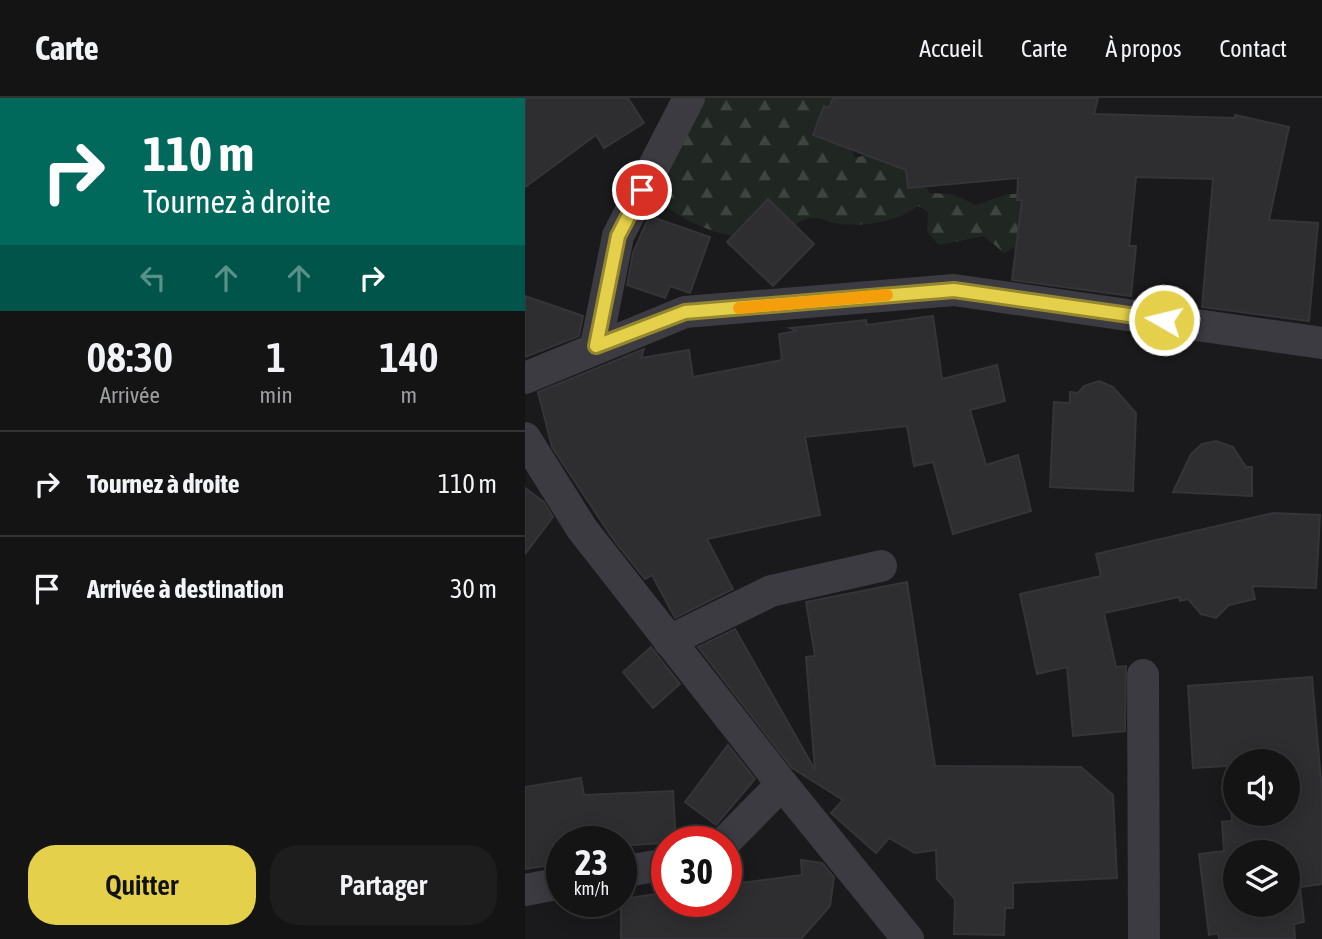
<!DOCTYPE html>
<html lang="fr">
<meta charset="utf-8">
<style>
:root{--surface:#141415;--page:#1d1d1e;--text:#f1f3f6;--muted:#9d9ea0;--line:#333334;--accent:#e4d04a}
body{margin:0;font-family:"Asap Condensed",sans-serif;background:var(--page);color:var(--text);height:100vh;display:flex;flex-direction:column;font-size:26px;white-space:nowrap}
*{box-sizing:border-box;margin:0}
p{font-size:23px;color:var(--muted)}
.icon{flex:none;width:38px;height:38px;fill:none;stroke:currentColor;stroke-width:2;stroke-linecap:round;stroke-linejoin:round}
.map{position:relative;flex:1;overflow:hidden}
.drawer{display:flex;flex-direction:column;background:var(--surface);width:525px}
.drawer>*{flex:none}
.guide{background:#00695c;color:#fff;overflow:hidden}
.fabs{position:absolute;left:698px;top:651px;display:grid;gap:14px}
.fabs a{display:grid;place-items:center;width:77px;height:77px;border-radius:50%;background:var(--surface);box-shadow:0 4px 18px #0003,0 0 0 2px var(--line);font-size:35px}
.speed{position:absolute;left:21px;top:728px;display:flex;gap:14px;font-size:35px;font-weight:700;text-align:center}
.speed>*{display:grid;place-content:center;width:91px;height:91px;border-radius:50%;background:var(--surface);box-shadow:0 4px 18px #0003,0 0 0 2px var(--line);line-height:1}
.speed small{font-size:18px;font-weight:400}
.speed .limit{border:10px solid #d22;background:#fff;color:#111}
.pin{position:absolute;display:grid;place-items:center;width:60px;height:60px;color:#fff;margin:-30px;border:4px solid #fff;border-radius:50%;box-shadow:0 2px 7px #0007}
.me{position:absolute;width:77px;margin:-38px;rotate:278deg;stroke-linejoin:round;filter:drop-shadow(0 0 5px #0008)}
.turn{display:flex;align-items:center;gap:24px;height:147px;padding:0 28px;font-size:32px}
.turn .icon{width:91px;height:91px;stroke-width:2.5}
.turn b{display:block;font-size:49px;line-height:60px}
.lanes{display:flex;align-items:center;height:66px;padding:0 28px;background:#0003;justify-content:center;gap:35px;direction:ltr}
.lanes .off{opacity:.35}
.eta{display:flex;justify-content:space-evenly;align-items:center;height:119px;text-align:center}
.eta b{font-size:42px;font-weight:600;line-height:49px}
.primary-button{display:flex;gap:14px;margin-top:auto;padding:14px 28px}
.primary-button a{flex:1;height:80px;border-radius:28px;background:var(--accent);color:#111;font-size:28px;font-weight:600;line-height:80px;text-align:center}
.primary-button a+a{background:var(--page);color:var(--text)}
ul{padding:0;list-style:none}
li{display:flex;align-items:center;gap:21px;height:105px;padding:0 28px;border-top:2px solid var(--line)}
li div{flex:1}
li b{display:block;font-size:26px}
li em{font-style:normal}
header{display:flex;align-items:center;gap:42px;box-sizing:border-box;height:98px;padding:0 35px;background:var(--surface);border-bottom:2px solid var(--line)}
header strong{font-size:33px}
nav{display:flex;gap:38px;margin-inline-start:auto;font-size:24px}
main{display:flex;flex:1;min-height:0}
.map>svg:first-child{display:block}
.forest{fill:url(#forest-firs)}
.building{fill:#2e2d30;stroke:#353438;stroke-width:2;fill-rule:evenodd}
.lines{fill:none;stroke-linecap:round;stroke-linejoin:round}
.minor{stroke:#3b3b41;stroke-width:32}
.route-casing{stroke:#948730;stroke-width:18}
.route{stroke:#e4d04a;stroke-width:12}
.slow{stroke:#f59e0b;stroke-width:12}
</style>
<header>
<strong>Carte</strong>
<nav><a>Accueil</a><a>Carte</a><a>À propos</a><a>Contact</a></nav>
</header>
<main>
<section class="drawer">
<div class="guide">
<div class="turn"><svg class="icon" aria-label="right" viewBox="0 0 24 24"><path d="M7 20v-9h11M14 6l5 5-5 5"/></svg><div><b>110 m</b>Tournez à droite</div></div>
<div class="lanes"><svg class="icon off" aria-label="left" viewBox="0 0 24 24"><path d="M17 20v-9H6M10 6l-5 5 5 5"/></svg><svg class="icon off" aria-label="ahead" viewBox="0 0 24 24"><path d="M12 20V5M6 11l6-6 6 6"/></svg><svg class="icon off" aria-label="ahead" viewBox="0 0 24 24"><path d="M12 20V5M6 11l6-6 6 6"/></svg><svg class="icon" aria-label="right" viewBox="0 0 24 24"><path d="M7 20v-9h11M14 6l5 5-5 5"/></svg></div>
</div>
<div class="eta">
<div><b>08:30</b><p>Arrivée</p></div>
<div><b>1</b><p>min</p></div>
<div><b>140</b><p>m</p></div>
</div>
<ul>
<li><svg class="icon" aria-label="right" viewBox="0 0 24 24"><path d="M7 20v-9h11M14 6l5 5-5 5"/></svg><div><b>Tournez à droite</b></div><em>110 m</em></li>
<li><svg class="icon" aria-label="arrive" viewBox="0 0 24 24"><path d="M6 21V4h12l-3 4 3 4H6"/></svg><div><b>Arrivée à destination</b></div><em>30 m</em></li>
</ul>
<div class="primary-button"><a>Quitter</a><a>Partager</a></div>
</section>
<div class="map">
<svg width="797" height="841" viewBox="0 0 797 841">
<defs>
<pattern id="forest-firs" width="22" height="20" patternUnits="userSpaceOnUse" patternTransform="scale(1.75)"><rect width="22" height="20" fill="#202722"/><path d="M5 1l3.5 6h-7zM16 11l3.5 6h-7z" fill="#3e4440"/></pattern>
</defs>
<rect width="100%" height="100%" fill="#1a1a1c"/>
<!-- forest -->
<path class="forest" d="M 175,0 L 378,0 L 321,38 L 330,60 L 357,53 L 397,78 L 404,95 L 427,96 L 451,107 L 483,96 L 499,96 L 499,144 L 479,155 L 459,138 L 414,147 L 402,134 L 403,114 L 393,108 C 374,123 340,129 315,126 C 306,125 293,118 284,120 C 275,122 268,129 260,132 C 216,149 173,132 138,106 L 139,80 Z"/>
<!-- building -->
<g class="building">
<path d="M 0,0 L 103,0 L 119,25 L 79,50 L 71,37 L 0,89 Z"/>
<path d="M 308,0 L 573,0 L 569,16 L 710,20 L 710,17 L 764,29 L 744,122 L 793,125 L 784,223 L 677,209 L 688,81 L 611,79 L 604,148 L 611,148 L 606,198 L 487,182 L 497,102 L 492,102 L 493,80 L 383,90 L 381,72 L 288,37 L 299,8 L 304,10 Z"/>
<path d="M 243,101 L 289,146 L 248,188 L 202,144 Z"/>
<path d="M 124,118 L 185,139 L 165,195 L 145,188 L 140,200 L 102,187 L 108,155 Z"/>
<path d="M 0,198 L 58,218 L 54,238 L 0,259 Z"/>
<path d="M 408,218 L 417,281 L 472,267 L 480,303 L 445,312 L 461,367 L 493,357 L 506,413 L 428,436 L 408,364 L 389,368 L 382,328 L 280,339 L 295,417 L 182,441 L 208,491 L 150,520 L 127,477 L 120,481 L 88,441 L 27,349 L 13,294 L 119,251 L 116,260 L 164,252 L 168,279 L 257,262 L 254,236 L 272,233 L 265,230 L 341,222 L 342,227 Z"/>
<path d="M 574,283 L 588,289 L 611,315 L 608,393 L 525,389 L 529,304 L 545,305 L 545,294 L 553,295 L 559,288 Z"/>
<path d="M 691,343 L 708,349 L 721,369 L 727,369 L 727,398 L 648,394 L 666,356 L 677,346 Z"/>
<path d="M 0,390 L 19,404 L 28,419 L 0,456 Z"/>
<path d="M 748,415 L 795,417 L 791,490 L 727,488 L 730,501 L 704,507 L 691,520 L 676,516 L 663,501 L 655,503 L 654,499 L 579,515 L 591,569 L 601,568 L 600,633 L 548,638 L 542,569 L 512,576 L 495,496 L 576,478 L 571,456 Z"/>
<path d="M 382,484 L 410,668 L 556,669 L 588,697 L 592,780 L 488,785 L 488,810 L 480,810 L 479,837 L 429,836 L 430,801 L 412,781 L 411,752 L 390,755 L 364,740 L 351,755 L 306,715 L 318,702 L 267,670 L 173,549 L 210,531 L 290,672 L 281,559 L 290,558 L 281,504 Z"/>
<path d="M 126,549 L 155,586 L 128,610 L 98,574 Z"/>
<path d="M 787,579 L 797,694 L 797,786 L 775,789 L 779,824 L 769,826 L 770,841 L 694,841 L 693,835 L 684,837 L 674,756 L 699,753 L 697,724 L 707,723 L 702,668 L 668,670 L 663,588 ZM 710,663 L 763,663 L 763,716 L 710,716 ZM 710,754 L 763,754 L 763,807 L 710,807 Z"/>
<path d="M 203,647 L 230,681 L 191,727 L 160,704 Z"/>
<path d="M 56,680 L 59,697 L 148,693 L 151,744 L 96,748 L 96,744 L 37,744 L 37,765 L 0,771 L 0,689 Z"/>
<path d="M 276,762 L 297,765 L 309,779 L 305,808 L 276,841 L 96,841 L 96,801 L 139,795 L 140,805 L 201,803 L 201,790 L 208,789 L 208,786 L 277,777 Z"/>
</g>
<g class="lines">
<!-- minor -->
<g class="minor">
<path d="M 71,248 L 93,138 L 164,0"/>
<path d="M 0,280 L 160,214 L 429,192 L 797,245"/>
<path d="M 0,340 L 57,431 L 257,686 L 383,841"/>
<path d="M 144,543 L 246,493 L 356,468"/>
<path d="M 618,577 L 619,841"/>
<path d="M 200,744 L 257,686"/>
<path d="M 96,774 L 142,766"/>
<path d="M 0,792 L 37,785"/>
</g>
</g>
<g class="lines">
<!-- route casing -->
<g class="route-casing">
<path id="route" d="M 117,92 L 93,138 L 71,248 L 160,214 L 429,192 L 639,222"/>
</g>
<!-- route -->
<use href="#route" class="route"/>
<!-- slow -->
<path class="slow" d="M 214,210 L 362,197"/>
</g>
</svg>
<div class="fabs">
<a><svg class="icon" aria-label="sound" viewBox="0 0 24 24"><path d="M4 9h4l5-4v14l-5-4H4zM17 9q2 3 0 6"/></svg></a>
<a><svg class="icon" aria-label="layers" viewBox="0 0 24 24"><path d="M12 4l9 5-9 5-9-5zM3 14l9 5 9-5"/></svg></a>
</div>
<div class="speed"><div>23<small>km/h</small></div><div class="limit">30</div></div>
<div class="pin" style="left:117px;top:92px;background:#d93025"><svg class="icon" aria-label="arrive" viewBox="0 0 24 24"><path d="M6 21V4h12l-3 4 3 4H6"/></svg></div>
<svg class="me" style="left:639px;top:222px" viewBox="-20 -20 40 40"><circle r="17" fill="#e4d04a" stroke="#fff" stroke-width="3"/><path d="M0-11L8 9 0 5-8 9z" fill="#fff"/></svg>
</div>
</main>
